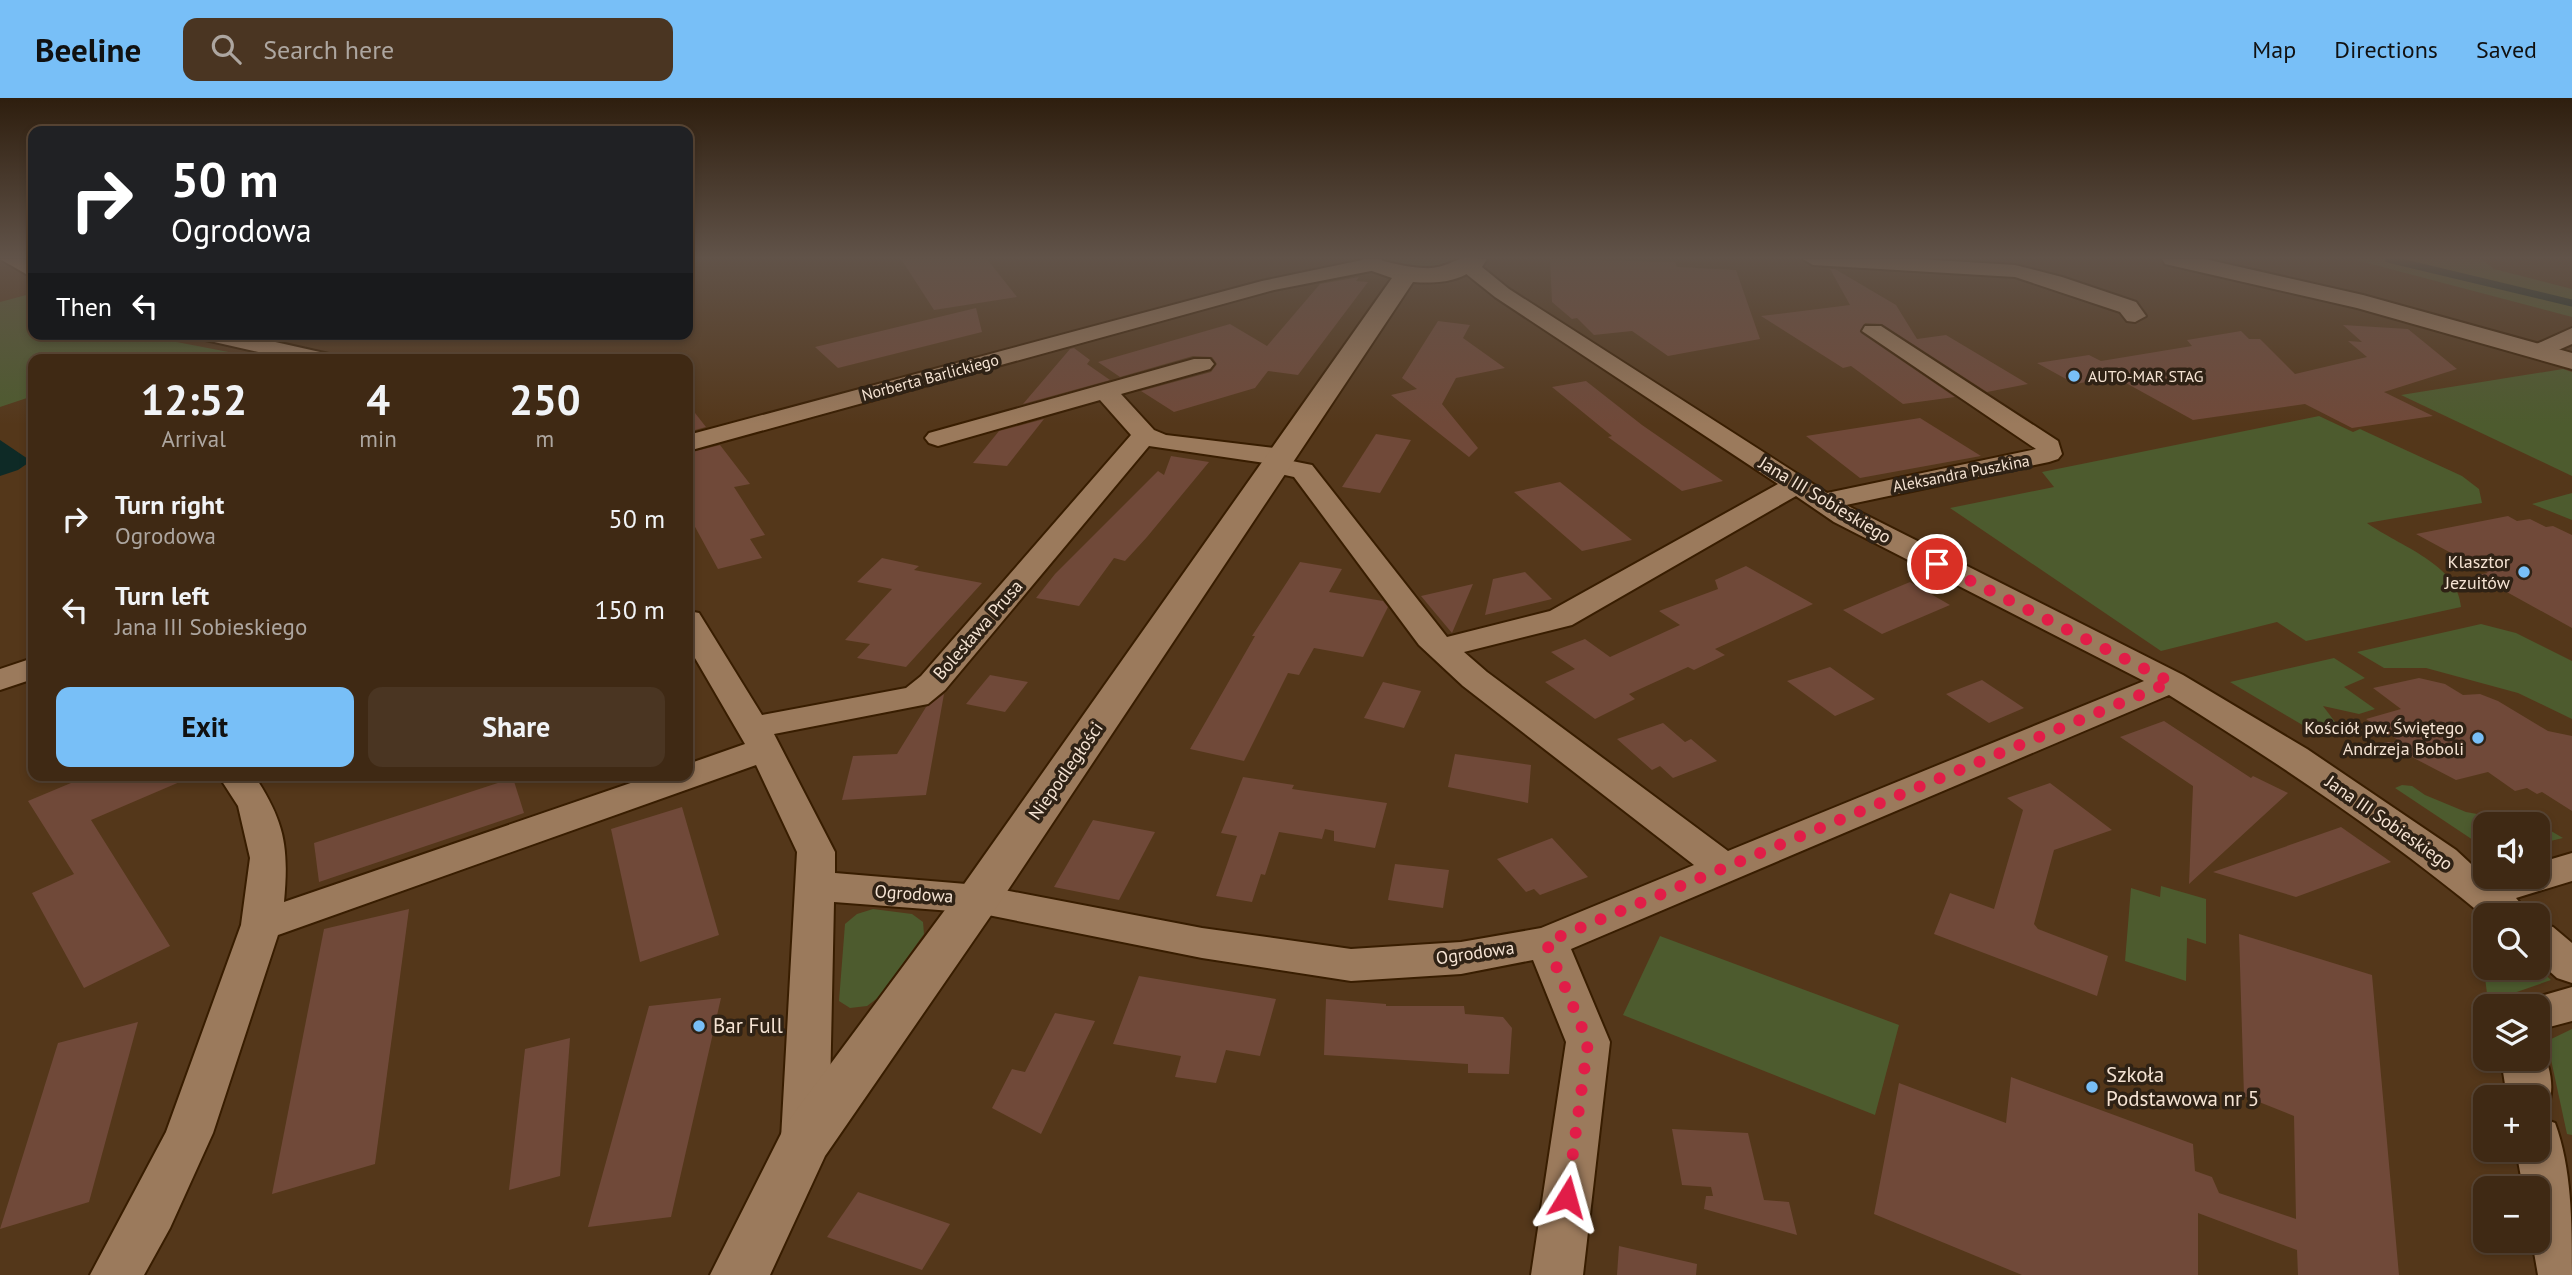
<!DOCTYPE html>
<meta charset="utf-8">
<style>
:root{--surface:#3f2914;--page:#4a3522;--text:#f1f3f6;--muted:#ada6a0;--line:#584534;--accent:#78bff7}
body{margin:0;font-family:"PT Sans",sans-serif;background:var(--page);color:var(--text);height:100vh;display:flex;flex-direction:column;font-size:26px;white-space:nowrap}
*{box-sizing:border-box;margin:0}
p{font-size:23px;color:var(--muted)}
.icon{flex:none;width:38px;height:38px;fill:none;stroke:currentColor;stroke-width:2;stroke-linecap:round;stroke-linejoin:round}
.map{position:relative;flex:1;overflow:hidden}
.drawer{position:absolute;left:28px;top:256px;width:665px;height:427px;display:flex;flex-direction:column;background:var(--surface);border-radius:14px;box-shadow:0 4px 10px #0003,0 0 0 2px var(--line)}
.drawer>*{flex:none}
.banner{position:absolute;left:28px;top:28px;width:665px;height:214px;border-radius:14px;box-shadow:0 4px 10px #0003,0 0 0 2px var(--line);background:#202124;color:#fff;overflow:hidden}
.buttons{position:absolute;left:2473px;top:714px;display:grid;gap:14px}
.buttons a{display:grid;place-items:center;width:77px;height:77px;border-radius:14px;background:var(--surface);box-shadow:0 4px 10px #0003,0 0 0 2px var(--line);font-size:35px}
.pin{position:absolute;display:grid;place-items:center;width:60px;height:60px;color:#fff;margin:-30px;border:4px solid #fff;border-radius:50%;box-shadow:0 2px 7px #0007}
.me{position:absolute;width:77px;margin:-38px;rotate:8deg;stroke-linejoin:round;filter:drop-shadow(0 0 5px #0008)}
.turn{display:flex;align-items:center;gap:24px;height:147px;padding:0 28px;font-size:32px}
.turn .icon{width:91px;height:91px;stroke-width:2.5}
.turn b{display:block;font-size:49px;line-height:60px}
.then{display:flex;align-items:center;height:66px;padding:0 28px;background:#0003;gap:14px;font-size:26px}
.eta{display:flex;justify-content:space-evenly;align-items:center;height:119px;text-align:center}
.eta b{font-size:42px;font-weight:600;line-height:49px}
.action{display:flex;gap:14px;margin-top:auto;padding:14px 28px}
.action a{flex:1;height:80px;border-radius:14px;background:var(--accent);color:#111;font-size:28px;font-weight:600;line-height:80px;text-align:center}
.action a+a{background:var(--page);color:var(--text)}
ul{padding:0;list-style:none}
li{display:flex;align-items:center;gap:21px;height:91px;padding:0 28px}
li div{flex:1}
li b{display:block;font-size:26px}
li em{font-style:normal}
header{display:flex;align-items:center;gap:42px;box-sizing:border-box;height:98px;padding:0 35px;background:var(--accent);color:#111}
header strong{font-size:33px}
nav{display:flex;gap:38px;margin-inline-start:auto;font-size:24px}
.search{width:490px;height:63px;background:var(--page);display:flex;align-items:center;gap:18px;box-sizing:border-box;padding:0 24px;border-radius:14px;color:var(--muted);font-size:26px}
.map>svg:first-child{display:block}
.green{fill:#4d5b2e}
.water{fill:#0e2a26}
.lines{fill:none;stroke-linecap:round;stroke-linejoin:round}
.stream{stroke:#0e2a26;stroke-width:7}
.building{fill:#704939}
.street-casing{stroke:#381d00;stroke-width:4}
.secondary-casing{stroke:#381d00;stroke-width:4}
.street{fill:#9b7a5c;fill-rule:evenodd}
.secondary{fill:#9b7a5c;fill-rule:evenodd}
.route{stroke:#e11d48;stroke-width:12;stroke-dasharray:0 21.6}
.poi-dot{fill:#78bff7;stroke:#2f2215;stroke-width:2.5}
.labels{text-anchor:middle;stroke-width:7;stroke-linejoin:round;paint-order:stroke}
.far-poi-label{font-size:16px;fill:#f5e3d3;stroke:#2f2215;text-anchor:start}
.far-street-label{font-size:16px;fill:#f5e3d3;stroke:#2f2215}
.street-label{font-size:18px;fill:#f5e3d3;stroke:#2f2215}
.poi-label{font-size:18px;fill:#f5e3d3;stroke:#2f2215;text-anchor:end}
.near-poi-label{font-size:21px;fill:#f5e3d3;stroke:#2f2215;text-anchor:start}
</style>
<header>
<strong>Beeline</strong>
<div class="search"><svg class="icon" aria-label="search" viewBox="0 0 24 24"><circle cx="10" cy="10" r="6"/><path d="M15 15l6 6"/></svg>Search here</div>
<nav><a>Map</a><a>Directions</a><a>Saved</a></nav>
</header>
<div class="map">
<svg width="2572" height="1177" viewBox="0 0 2572 1177">
<rect width="100%" height="100%" fill="#54371a"/>
<!-- green -->
<g class="green">
<path d="M 1387,161 L 1459,161 C 1442,174 1405,176 1387,161 Z"/>
<path d="M 2352,161 L 2482,161 L 2494,171 L 2572,191 L 2572,219 Z"/>
<path d="M 30,196 L 33,198 L 33,236 L 135,236 L 265,261 L 33,261 L 33,298 L 0,309 L 0,204 Z"/>
<path d="M 2563,271 L 2572,274 L 2572,378 L 2401,297 Z"/>
<path d="M 2319,318 L 2353,334 L 2360,331 L 2462,378 L 2479,391 L 2482,405 L 2367,425 C 2399,448 2458,466 2461,509 L 2306,543 L 2277,524 L 2161,553 L 1950,410 L 2054,389 L 2042,374 Z"/>
<path d="M 2572,395 L 2572,422 L 2532,406 Z"/>
<path d="M 2481,526 L 2516,535 L 2572,563 L 2572,621 L 2518,595 L 2426,570 L 2384,570 L 2357,554 Z"/>
<path d="M 2334,560 L 2365,580 L 2344,589 L 2375,611 L 2359,616 L 2323,608 L 2342,633 L 2316,635 L 2230,584 Z"/>
<path d="M 2402,687 L 2412,688 L 2425,697 L 2466,714 L 2499,720 L 2522,716 L 2563,740 L 2538,746 L 2538,726 L 2485,726 L 2485,750 L 2395,690 Z"/>
<path d="M 2161,788 L 2206,801 L 2206,846 L 2187,840 L 2186,883 L 2125,863 L 2131,790 L 2160,799 Z"/>
<path d="M 873,811 L 912,816 L 923,824 L 924,836 L 879,899 L 867,908 L 850,910 L 839,903 L 845,826 L 857,816 Z"/>
<path d="M 2477,814 L 2485,822 L 2485,870 L 2538,870 L 2551,882 L 2488,904 Z"/>
<path d="M 1660,838 L 1899,927 L 1875,1017 L 1623,917 Z"/>
<path d="M 2572,931 L 2572,1037 L 2567,1036 L 2547,943 Z"/>
</g>
<!-- water -->
<path class="water" d="M 0,342 L 31,363 L 18,372 L 0,378 Z"/>
<g class="lines">
<!-- stream -->
<path class="stream" d="M 2388,161 L 2572,205"/>
</g>
<!-- building -->
<g class="building">
<path d="M 901,161 L 987,161 L 1017,199 L 934,212 Z"/>
<path d="M 1550,161 L 1675,164 L 1677,169 L 1736,172 L 1760,241 L 1668,258 L 1632,233 L 1594,237 L 1577,220 L 1572,221 L 1552,204 Z"/>
<path d="M 1830,171 L 1835,171 L 1896,207 L 1917,241 L 1946,237 L 2028,286 L 1987,294 L 1882,226 L 1865,225 L 1861,235 L 1955,299 L 1903,306 L 1851,268 L 1843,270 L 1761,218 L 1850,207 Z"/>
<path d="M 1359,179 L 1356,183 L 1368,184 L 1298,277 L 1268,273 L 1255,290 L 1174,314 L 1141,293 L 1211,274 L 1217,266 L 1212,259 L 1193,258 L 1120,279 L 1098,264 L 1230,226 L 1267,248 L 1320,186 Z"/>
<path d="M 976,210 L 982,234 L 838,270 L 815,249 Z"/>
<path d="M 1438,223 L 1470,227 L 1463,240 L 1505,270 L 1456,280 L 1442,306 L 1478,350 L 1469,359 L 1391,297 L 1417,291 L 1402,280 Z"/>
<path d="M 2343,227 L 2408,231 L 2457,271 L 2384,294 L 2433,318 L 2352,330 L 2305,306 L 2193,322 L 2115,279 L 2075,286 L 2037,265 L 2089,257 L 2101,263 L 2192,248 L 2187,242 L 2241,233 L 2249,241 L 2260,241 L 2295,276 L 2367,259 L 2348,243 L 2362,244 Z"/>
<path d="M 1074,250 L 1090,262 L 1087,266 L 1110,282 L 1023,306 L 1070,251 Z"/>
<path d="M 1586,283 L 1642,327 L 1723,383 L 1682,393 L 1608,339 L 1612,338 L 1552,289 Z"/>
<path d="M 688,306 L 706,329 L 688,334 Z"/>
<path d="M 1920,320 L 1981,358 L 1860,380 L 1806,338 Z"/>
<path d="M 1044,321 L 1007,368 L 973,365 L 999,333 Z"/>
<path d="M 1376,336 L 1411,342 L 1380,395 L 1342,389 Z"/>
<path d="M 720,347 L 750,386 L 734,389 L 765,437 L 750,441 L 762,460 L 718,471 L 688,416 L 688,355 Z"/>
<path d="M 1171,358 L 1209,364 L 1147,439 L 1125,463 L 1114,460 L 1079,508 L 1036,500 L 1055,476 L 1158,373 L 1164,377 Z"/>
<path d="M 1560,384 L 1632,442 L 1582,453 L 1514,394 Z"/>
<path d="M 2508,418 L 2517,423 L 2530,421 L 2546,429 L 2553,428 L 2572,437 L 2572,530 L 2476,477 L 2488,475 L 2416,436 Z"/>
<path d="M 882,460 L 919,468 L 914,472 L 982,485 L 906,569 L 857,560 L 870,546 L 845,542 L 892,491 L 857,484 Z"/>
<path d="M 1300,464 L 1342,471 L 1329,494 L 1383,503 L 1388,509 L 1363,559 L 1314,550 L 1299,577 L 1288,575 L 1244,663 L 1190,651 L 1255,538 L 1252,538 Z"/>
<path d="M 1746,468 L 1813,506 L 1715,551 L 1725,557 L 1694,572 L 1688,569 L 1629,596 L 1635,601 L 1595,621 L 1545,584 L 1575,571 L 1551,554 L 1585,541 L 1610,559 L 1680,527 L 1659,513 L 1718,491 L 1715,482 Z"/>
<path d="M 1525,474 L 1552,501 L 1485,517 L 1493,481 Z"/>
<path d="M 1910,484 L 1950,507 L 1882,536 L 1843,512 Z"/>
<path d="M 1473,486 L 1452,535 L 1421,498 Z"/>
<path d="M 1830,569 L 1875,601 L 1835,618 L 1787,583 Z"/>
<path d="M 990,577 L 1028,584 L 1005,614 L 966,606 Z"/>
<path d="M 2419,580 L 2445,586 L 2463,597 L 2480,596 L 2498,603 L 2548,633 L 2572,638 L 2572,713 L 2542,694 L 2537,696 L 2527,690 L 2515,693 L 2488,674 L 2456,682 L 2383,644 L 2401,644 L 2366,621 L 2401,611 L 2373,590 Z"/>
<path d="M 1982,582 L 2024,610 L 1989,625 L 1946,596 Z"/>
<path d="M 1383,584 L 1421,593 L 1404,630 L 1364,620 Z"/>
<path d="M 944,596 L 926,697 L 842,702 L 853,658 L 897,656 L 926,609 Z"/>
<path d="M 2164,623 L 2251,680 L 2253,678 L 2288,695 L 2189,786 L 2193,688 L 2120,639 Z"/>
<path d="M 1663,625 L 1685,644 L 1691,641 L 1717,663 L 1673,680 L 1660,668 L 1652,672 L 1617,641 Z"/>
<path d="M 1455,656 L 1531,667 L 1528,705 L 1448,689 Z"/>
<path d="M 90,677 L 196,677 L 91,722 L 170,848 L 84,890 L 32,795 L 74,776 L 28,703 Z"/>
<path d="M 1243,679 L 1294,687 L 1292,691 L 1387,705 L 1375,750 L 1334,743 L 1334,733 L 1325,731 L 1322,741 L 1279,734 L 1265,777 L 1261,776 L 1252,804 L 1216,798 L 1237,738 L 1221,735 Z"/>
<path d="M 513,680 L 524,715 L 319,784 L 314,745 Z"/>
<path d="M 2050,685 L 2112,732 L 2054,752 L 2034,826 L 2038,831 L 2108,858 L 2097,898 L 1934,836 L 1950,795 L 1994,811 L 2023,712 L 2007,700 Z"/>
<path d="M 682,709 L 719,837 L 640,864 L 611,731 Z"/>
<path d="M 1093,722 L 1155,734 L 1119,802 L 1054,789 Z"/>
<path d="M 2341,729 L 2391,764 L 2296,799 L 2213,774 Z"/>
<path d="M 1552,740 L 1588,779 L 1540,797 L 1534,791 L 1526,794 L 1497,761 Z"/>
<path d="M 1395,766 L 1449,772 L 1443,810 L 1388,802 Z"/>
<path d="M 409,811 L 375,1066 L 272,1096 L 324,831 Z"/>
<path d="M 2239,836 L 2372,877 L 2399,1177 L 2298,1177 L 2297,1152 L 2198,1115 L 2198,1177 L 2022,1177 L 1874,1116 L 1899,985 L 2006,1025 L 2011,979 L 2193,1046 L 2195,1073 L 2212,1079 L 2219,1095 L 2296,1121 L 2294,1018 L 2244,998 Z"/>
<path d="M 1139,878 L 1276,901 L 1260,958 L 1226,952 L 1216,985 L 1175,979 L 1181,958 L 1113,946 Z"/>
<path d="M 721,900 L 671,1119 L 588,1129 L 649,908 Z"/>
<path d="M 1326,901 L 1386,906 L 1386,908 L 1464,908 L 1465,916 L 1503,919 L 1512,930 L 1509,976 L 1468,975 L 1468,966 L 1324,957 Z"/>
<path d="M 1055,915 L 1095,923 L 1041,1036 L 992,1010 L 1012,971 L 1025,974 Z"/>
<path d="M 138,924 L 89,1104 L 0,1131 L 58,945 Z"/>
<path d="M 570,940 L 560,1078 L 509,1092 L 525,951 Z"/>
<path d="M 1672,1031 L 1748,1035 L 1764,1102 L 1789,1104 L 1797,1137 L 1704,1111 L 1706,1098 L 1713,1098 L 1711,1089 L 1682,1087 Z"/>
<path d="M 858,1094 L 950,1126 L 922,1172 L 827,1139 Z"/>
<path d="M 1619,1148 L 1697,1166 L 1696,1177 L 1617,1177 Z"/>
</g>
<g class="lines">
<!-- street casing -->
<g class="street-casing">
<g id="street">
<path d="M 0,161 L 24,161 L 33,166 L 33,180 Z"/>
<path d="M 1367,161 L 1381,161 L 1386,166 L 1376,172 L 1274,192 L 688,353 L 688,337 L 1262,183 Z"/>
<path d="M 1465,161 L 1487,161 L 1482,169 L 1509,191 L 1827,395 L 2036,351 L 1862,233 L 1865,228 L 1881,228 L 2058,343 L 2062,356 L 2058,361 L 2049,364 L 1846,407 L 2183,577 L 2307,651 L 2456,752 L 2485,779 L 2538,779 L 2538,765 L 2572,755 L 2572,783 L 2516,800 L 2530,817 L 2485,819 C 2385,736 2278,665 2169,597 L 1571,851 L 1610,944 L 1583,1177 L 1531,1177 L 1566,944 L 1533,862 L 1461,876 L 1351,883 L 1202,860 L 978,815 L 834,804 L 829,1041 L 822,1055 L 805,1061 L 788,1055 L 781,1041 L 797,754 L 756,667 L 278,837 L 213,1035 L 170,1130 L 144,1177 L 90,1177 L 166,1034 L 241,827 L 250,760 L 238,708 L 218,677 L 254,677 C 285,724 289,749 284,804 L 654,677 L 688,677 L 688,666 L 745,646 L 688,548 L 688,513 L 699,515 L 762,617 L 906,590 L 921,578 L 1131,337 L 1100,302 L 938,348 L 929,345 L 925,340 L 929,335 L 1194,261 L 1210,261 L 1214,266 L 1210,271 L 1121,296 L 1154,332 L 1166,337 L 1282,351 L 1291,353 L 1295,359 L 1292,363 L 1312,367 L 1447,539 L 1550,513 L 1778,386 L 1495,199 L 1465,175 L 1462,171 ZM 1149,348 L 1265,365 L 1267,373 L 1294,379 L 1419,547 L 1463,588 L 1694,767 L 1541,830 L 1461,844 L 1351,851 L 1202,830 L 978,787 L 835,775 L 835,754 L 774,636 L 928,606 L 945,592 ZM 1796,398 L 1834,424 L 2144,583 L 1728,753 L 1487,574 L 1464,554 L 1572,527 Z"/>
<path d="M 1803,161 L 1918,161 L 2015,167 L 2062,179 L 2136,204 L 2146,218 L 2135,224 L 2127,223 L 2120,214 L 2015,179 L 1813,167 Z"/>
<path d="M 2572,230 L 2572,246 L 2540,260 L 2529,253 L 2532,248 Z"/>
<path d="M 198,236 L 240,236 L 329,256 L 332,261 L 289,261 L 201,241 Z"/>
<path d="M 33,560 L 33,581 L 0,592 L 0,571 Z"/>
<path d="M 2538,825 L 2553,829 L 2572,845 L 2572,885 L 2557,880 L 2538,863 Z"/>
<path d="M 2572,889 L 2572,923 L 2538,932 L 2538,908 L 2520,908 L 2523,903 Z"/>
<path d="M 2538,948 C 2551,964 2556,994 2546,1013 L 2538,1016 L 2538,999 L 2507,999 L 2501,961 L 2538,961 Z"/>
<path d="M 2538,1019 L 2555,1025 C 2572,1071 2572,1126 2572,1177 L 2538,1177 L 2532,1143 L 2538,1143 L 2538,1090 L 2523,1090 L 2516,1052 L 2538,1052 Z"/>
</g>
</g>
<!-- secondary casing -->
<g class="secondary-casing">
<g id="secondary">
<path d="M 1362,161 C 1385,161 1400,169 1423,170 C 1439,171 1447,166 1460,161 C 1466,159 1477,161 1483,161 C 1467,184 1439,186 1413,184 L 994,813 L 825,1058 L 770,1177 L 710,1177 L 786,1026 L 962,789 L 1392,180 L 1372,173 Z"/>
<path d="M 2162,161 L 2205,161 L 2363,197 L 2572,255 L 2572,271 L 2357,210 L 2165,166 Z"/>
</g>
</g>
<!-- street -->
<use href="#street" class="street"/>
<!-- secondary -->
<use href="#secondary" class="secondary"/>
</g>
<!-- sky -->
<linearGradient id="sky" x2="0" y2="1"><stop stop-color="#2e1e0e"/><stop offset="0.49" stop-color="#615349"/><stop offset="1" stop-color="#615349" stop-opacity="0"/></linearGradient>
<rect width="2572" height="326" fill="url(#sky)"/>
<g class="lines">
<!-- route -->
<path class="route" d="M 1567,1099 L 1588,944 L 1546,844 L 2171,584 L 1937,466"/>
</g>
<!-- markers -->
<g class="poi-dot">
<circle cx="2074" cy="278" r="7"/>
<circle cx="2524" cy="474" r="7"/>
<circle cx="2478" cy="640" r="7"/>
<circle cx="699" cy="928" r="7"/>
<circle cx="2092" cy="989" r="7"/>
</g>
<g class="labels">
<!-- far-poi labels -->
<g class="far-poi-label">
<text x="2088" y="284">AUTO-MAR STAG</text>
</g>
<!-- far-street labels -->
<g class="far-street-label">
<text transform="translate(930 279) rotate(-15)" y="6">Norberta Barlickiego</text>
<text transform="translate(1961 375) rotate(-11)" y="6">Aleksandra Puszkina</text>
</g>
<!-- street labels -->
<g class="street-label">
<text transform="translate(1825 402) rotate(31)" y="6">Jana III Sobieskiego</text>
<text transform="translate(978 532) rotate(-49)" y="6">Bolesława Prusa</text>
<text transform="translate(1066 673) rotate(-55)" y="6">Niepodległości</text>
<text transform="translate(2389 725) rotate(35)" y="6">Jana III Sobieskiego</text>
<text transform="translate(914 796) rotate(4)" y="6">Ogrodowa</text>
<text transform="translate(1475 855) rotate(-8)" y="6">Ogrodowa</text>
</g>
<!-- poi labels -->
<g class="poi-label">
<text x="2510" y="470">Klasztor<tspan x="2510" dy="21">Jezuitów</tspan></text>
<text x="2464" y="636">Kościół pw. Świętego<tspan x="2464" dy="21">Andrzeja Boboli</tspan></text>
</g>
<!-- near-poi labels -->
<g class="near-poi-label">
<text x="713" y="935">Bar Full</text>
<text x="2106" y="984">Szkoła<tspan x="2106" dy="24">Podstawowa nr 5</tspan></text>
</g>
</g>
</svg>
<div class="buttons">
<a><svg class="icon" aria-label="sound" viewBox="0 0 24 24"><path d="M4 9h4l5-4v14l-5-4H4zM17 9q2 3 0 6"/></svg></a>
<a><svg class="icon" aria-label="search" viewBox="0 0 24 24"><circle cx="10" cy="10" r="6"/><path d="M15 15l6 6"/></svg></a>
<a><svg class="icon" aria-label="layers" viewBox="0 0 24 24"><path d="M12 4l9 5-9 5-9-5zM3 14l9 5 9-5"/></svg></a>
<a>+</a>
<a>−</a>
</div>
<div class="pin" style="left:1937px;top:466px;background:#d93025"><svg class="icon" aria-label="arrive" viewBox="0 0 24 24"><path d="M6 21V4h12l-3 4 3 4H6"/></svg></div>
<svg class="me" style="left:1567px;top:1099px" viewBox="-20 -20 40 40"><path d="M0-17L14 15 0 8-14 15z" fill="#e11d48" stroke="#fff" stroke-width="4"/></svg>
<div class="banner">
<div class="turn"><svg class="icon" aria-label="right" viewBox="0 0 24 24"><path d="M7 20v-9h11M14 6l5 5-5 5"/></svg><div><b>50 m</b>Ogrodowa</div></div>
<div class="then">Then<svg class="icon" aria-label="left" viewBox="0 0 24 24"><path d="M17 20v-9H6M10 6l-5 5 5 5"/></svg></div>
</div>
<section class="drawer">
<div class="eta">
<div><b>12:52</b><p>Arrival</p></div>
<div><b>4</b><p>min</p></div>
<div><b>250</b><p>m</p></div>
</div>
<ul>
<li><svg class="icon" aria-label="right" viewBox="0 0 24 24"><path d="M7 20v-9h11M14 6l5 5-5 5"/></svg><div><b>Turn right</b><p>Ogrodowa</p></div><em>50 m</em></li>
<li><svg class="icon" aria-label="left" viewBox="0 0 24 24"><path d="M17 20v-9H6M10 6l-5 5 5 5"/></svg><div><b>Turn left</b><p>Jana III Sobieskiego</p></div><em>150 m</em></li>
</ul>
<div class="action"><a>Exit</a><a>Share</a></div>
</section>
</div>
